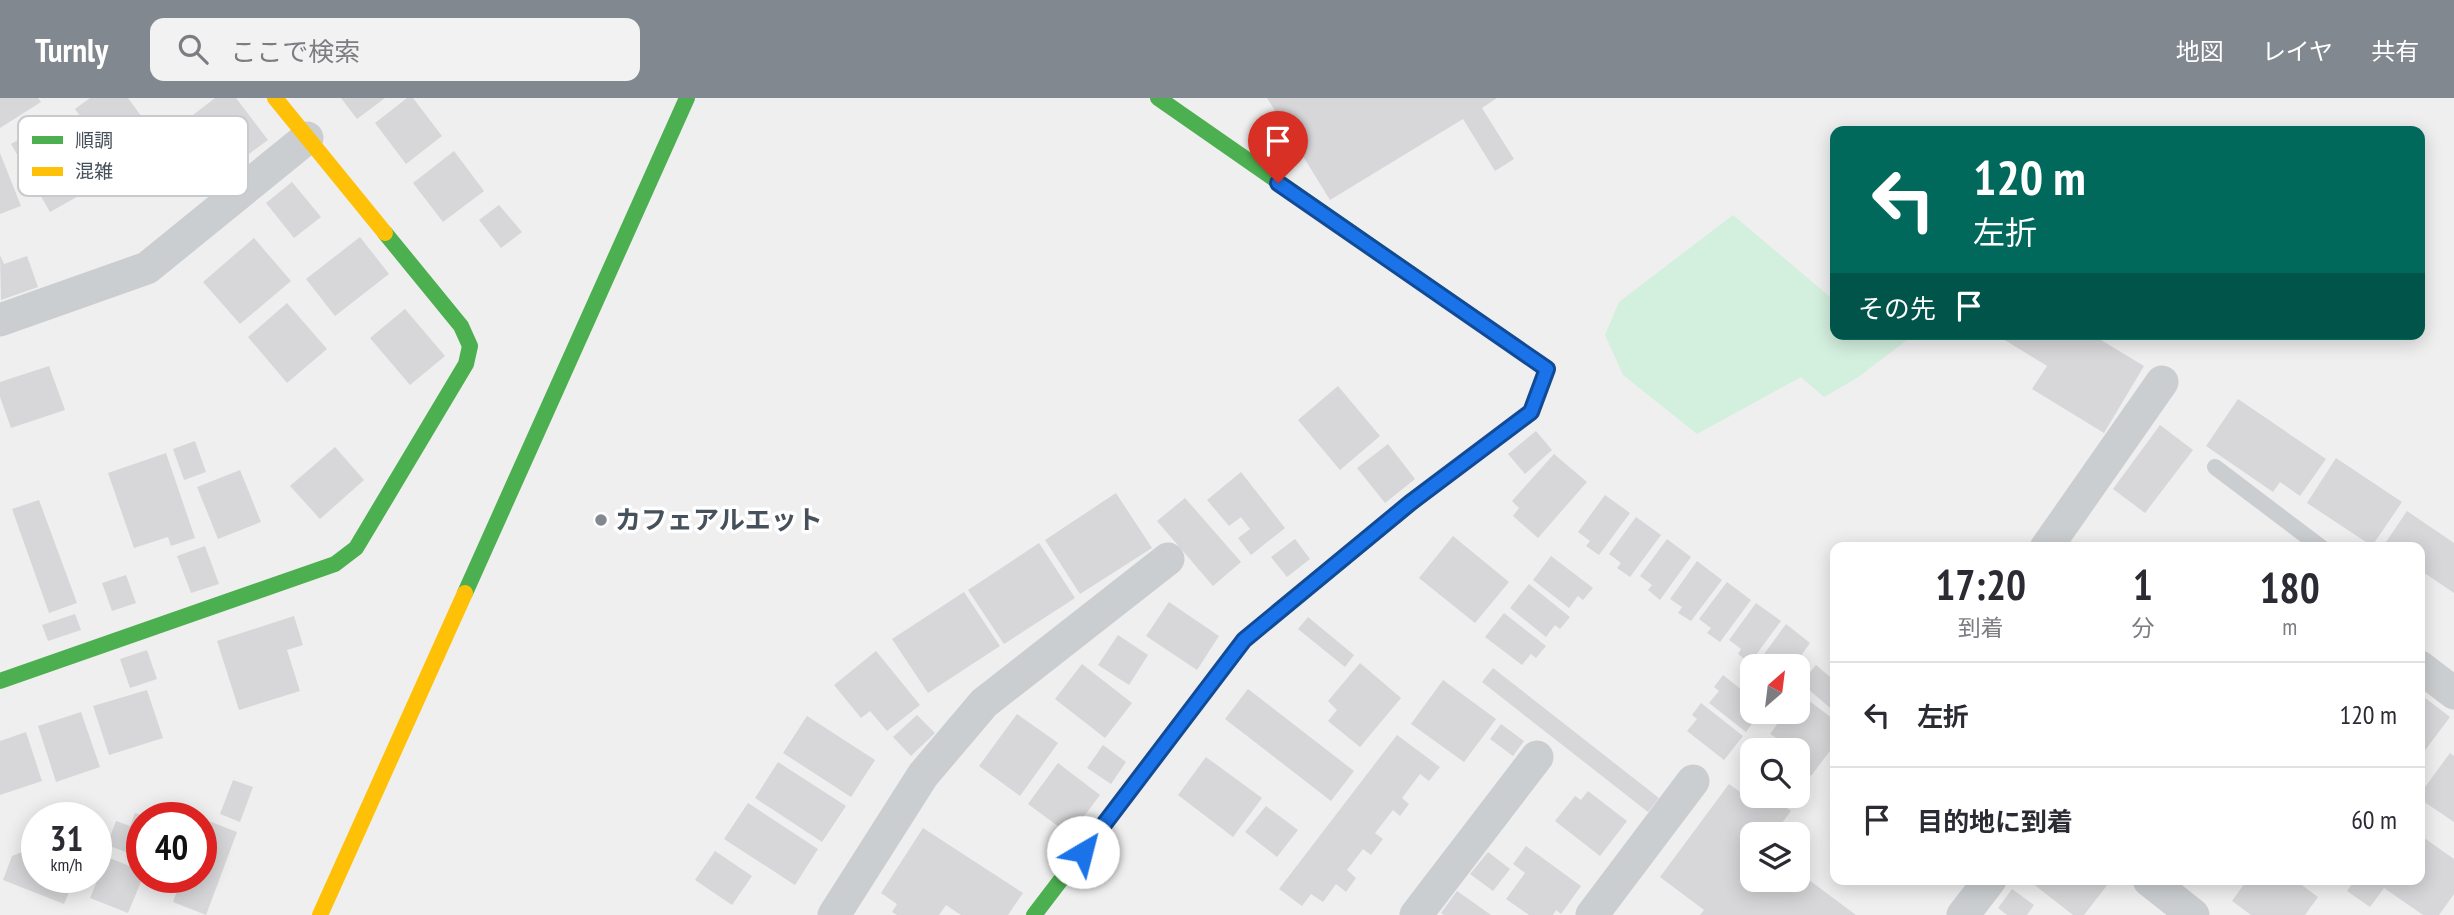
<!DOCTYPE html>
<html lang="ja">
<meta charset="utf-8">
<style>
:root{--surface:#fff;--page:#f2f2f3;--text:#2b2b33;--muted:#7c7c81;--line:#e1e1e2;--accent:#82888f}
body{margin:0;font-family:"PT Sans Narrow","Noto Sans JP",sans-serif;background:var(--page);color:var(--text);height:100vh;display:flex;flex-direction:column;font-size:26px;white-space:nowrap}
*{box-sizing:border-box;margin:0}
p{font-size:23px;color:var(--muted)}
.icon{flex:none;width:38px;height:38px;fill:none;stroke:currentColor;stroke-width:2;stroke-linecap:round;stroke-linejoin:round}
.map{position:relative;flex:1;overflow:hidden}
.drawer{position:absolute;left:1830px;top:444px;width:595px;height:343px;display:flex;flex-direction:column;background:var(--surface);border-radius:14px;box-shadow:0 4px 18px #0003}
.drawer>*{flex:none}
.guide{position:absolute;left:1830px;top:28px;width:595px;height:214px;border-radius:14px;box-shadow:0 4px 18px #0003;background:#00695c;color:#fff;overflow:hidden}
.needle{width:46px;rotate:28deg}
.fabs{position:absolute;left:1740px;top:556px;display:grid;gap:14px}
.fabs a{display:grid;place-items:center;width:70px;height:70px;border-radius:14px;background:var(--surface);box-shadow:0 4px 18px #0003;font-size:35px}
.speed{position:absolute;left:21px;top:704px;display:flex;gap:14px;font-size:35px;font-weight:700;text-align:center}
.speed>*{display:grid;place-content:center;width:91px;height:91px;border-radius:50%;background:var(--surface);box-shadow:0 4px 18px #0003;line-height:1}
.speed small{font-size:18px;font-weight:400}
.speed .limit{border:10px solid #d22;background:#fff;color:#111}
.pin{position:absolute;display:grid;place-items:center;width:60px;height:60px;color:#fff;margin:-72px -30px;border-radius:50% 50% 50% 0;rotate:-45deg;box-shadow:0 0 7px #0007}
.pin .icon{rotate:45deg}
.me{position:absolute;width:77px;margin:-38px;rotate:37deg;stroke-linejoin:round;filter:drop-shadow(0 0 5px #0008)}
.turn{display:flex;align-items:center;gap:24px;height:147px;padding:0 28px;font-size:32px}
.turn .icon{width:91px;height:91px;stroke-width:2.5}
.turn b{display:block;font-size:49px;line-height:60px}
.then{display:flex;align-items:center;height:66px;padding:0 28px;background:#0003;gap:14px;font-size:26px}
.eta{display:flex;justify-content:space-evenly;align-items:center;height:119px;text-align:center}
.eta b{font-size:42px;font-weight:700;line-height:49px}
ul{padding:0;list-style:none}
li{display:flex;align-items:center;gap:21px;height:105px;padding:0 28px;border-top:2px solid var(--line)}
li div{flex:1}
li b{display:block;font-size:26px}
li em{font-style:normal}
header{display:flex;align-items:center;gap:42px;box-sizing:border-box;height:98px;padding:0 35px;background:var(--accent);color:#fff}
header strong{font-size:33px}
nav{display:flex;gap:38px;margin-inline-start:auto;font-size:24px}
.search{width:490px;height:63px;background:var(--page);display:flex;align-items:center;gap:18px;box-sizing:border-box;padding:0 24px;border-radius:14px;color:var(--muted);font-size:26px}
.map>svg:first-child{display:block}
.green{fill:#d3efde}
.building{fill:#d7d7d9}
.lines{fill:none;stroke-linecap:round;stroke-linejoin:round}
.lane{stroke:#cbced0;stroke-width:16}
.street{stroke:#cbced0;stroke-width:33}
.fast{stroke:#4caf50;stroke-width:16}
.slow{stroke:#ffc107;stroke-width:16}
.route-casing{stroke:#114b97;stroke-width:18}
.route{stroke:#1a73e8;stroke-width:12}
.poi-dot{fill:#82888f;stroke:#fff;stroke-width:2.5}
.labels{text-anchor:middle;stroke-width:7;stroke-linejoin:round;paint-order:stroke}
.poi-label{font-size:26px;font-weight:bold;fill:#46515c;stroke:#fff;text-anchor:start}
.key{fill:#fff;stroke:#c8cbce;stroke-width:2}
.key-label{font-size:19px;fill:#46515c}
</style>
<header>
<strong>Turnly</strong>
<div class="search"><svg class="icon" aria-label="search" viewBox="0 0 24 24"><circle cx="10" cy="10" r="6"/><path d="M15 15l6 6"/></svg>ここで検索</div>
<nav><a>地図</a><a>レイヤ</a><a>共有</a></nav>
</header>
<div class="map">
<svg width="2454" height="817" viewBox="0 0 2454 817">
<rect width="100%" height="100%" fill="#f0efef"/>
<!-- green -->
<path class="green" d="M 1733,117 L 1836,204 L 1836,236 L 1915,236 L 1857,280 L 1824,299 L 1801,279 L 1697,336 L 1623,277 L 1605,237 L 1619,204 Z"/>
<!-- building -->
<g class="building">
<path d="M 0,0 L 38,0 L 41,4 L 0,30 Z"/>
<path d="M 90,0 L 128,0 L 182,74 L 164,87 L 155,75 L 144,83 L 136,72 L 125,80 L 75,11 Z"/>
<path d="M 215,0 L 236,0 L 268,42 L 223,75 L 184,24 Z"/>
<path d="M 341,0 L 385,0 L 357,21 Z"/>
<path d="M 407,0 L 413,0 L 442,38 L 406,66 L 375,25 Z"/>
<path d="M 1267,0 L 1497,0 L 1482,10 L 1514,61 L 1495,73 L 1463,21 L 1330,102 Z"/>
<path d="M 51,23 L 91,91 L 50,114 L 11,46 Z"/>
<path d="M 454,53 L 484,93 L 443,124 L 413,85 Z"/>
<path d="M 0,55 L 21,108 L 0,116 Z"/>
<path d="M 292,84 L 321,119 L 294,140 L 266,105 Z"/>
<path d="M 499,107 L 522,134 L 501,150 L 479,122 Z"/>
<path d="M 360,139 L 389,176 L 335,218 L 306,181 Z"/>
<path d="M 254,140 L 291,183 L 240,226 L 203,184 Z"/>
<path d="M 0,157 L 4,166 L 27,158 L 38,189 L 1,202 Z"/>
<path d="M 287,205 L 327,251 L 287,285 L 248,239 Z"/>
<path d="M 405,211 L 445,258 L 410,287 L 370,240 Z"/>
<path d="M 1995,236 L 2091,236 L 2144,268 L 2104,335 L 2032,291 L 2047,268 Z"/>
<path d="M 49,268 L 65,312 L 11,330 L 0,299 L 0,284 Z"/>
<path d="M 1338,288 L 1380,338 L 1340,372 L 1298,322 Z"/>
<path d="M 2238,301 L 2326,361 L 2300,398 L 2280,384 L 2273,394 L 2206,348 Z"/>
<path d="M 2160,327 L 2193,352 L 2145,415 L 2113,391 Z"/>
<path d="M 1536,333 L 1552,352 L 1525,376 L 1508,356 Z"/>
<path d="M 195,343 L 206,374 L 184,382 L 173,351 Z"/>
<path d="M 1388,346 L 1415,381 L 1385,405 L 1357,370 Z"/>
<path d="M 335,349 L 364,382 L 320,421 L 290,388 Z"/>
<path d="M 166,355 L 195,440 L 171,448 L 168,439 L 134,450 L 108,375 Z"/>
<path d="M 1554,356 L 1587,384 L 1538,440 L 1513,418 L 1519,410 L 1512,403 Z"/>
<path d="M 2336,360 L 2402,404 L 2372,448 L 2307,405 Z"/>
<path d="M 240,372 L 261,424 L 218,441 L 197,389 Z"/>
<path d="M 1241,374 L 1285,430 L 1251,457 L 1238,440 L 1250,431 L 1241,419 L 1229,428 L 1207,402 Z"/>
<path d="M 1116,395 L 1152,450 L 1080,496 L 1045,442 Z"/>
<path d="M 1605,397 L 1630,415 L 1599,457 L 1586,448 L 1590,443 L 1578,434 Z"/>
<path d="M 1185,400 L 1241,464 L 1213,488 L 1157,423 Z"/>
<path d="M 39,402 L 77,505 L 49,515 L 12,411 Z"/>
<path d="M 2407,413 L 2454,445 L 2454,495 L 2420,472 L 2420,450 L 2388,450 L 2384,447 Z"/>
<path d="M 1636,419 L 1661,437 L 1630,479 L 1617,470 L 1621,465 L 1609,456 Z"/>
<path d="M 1453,438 L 1509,484 L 1475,525 L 1419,480 Z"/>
<path d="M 1295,441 L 1310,461 L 1287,479 L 1271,459 Z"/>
<path d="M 1667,441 L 1691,459 L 1660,502 L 1648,492 L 1652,487 L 1640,478 Z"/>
<path d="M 1039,445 L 1075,500 L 1004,546 L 968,492 Z"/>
<path d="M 205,448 L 219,486 L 191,495 L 177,458 Z"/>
<path d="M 1551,458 L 1593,490 L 1583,502 L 1578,498 L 1569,510 L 1533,482 Z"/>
<path d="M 1697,463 L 1722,482 L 1691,523 L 1678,515 L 1682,509 L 1670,501 Z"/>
<path d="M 126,477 L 136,505 L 112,513 L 102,485 Z"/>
<path d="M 1727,484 L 1751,502 L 1720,544 L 1707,535 L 1711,530 L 1699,521 Z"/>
<path d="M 1529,486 L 1570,519 L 1560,531 L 1555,527 L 1546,539 L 1510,510 Z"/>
<path d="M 964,494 L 1000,548 L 928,595 L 892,541 Z"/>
<path d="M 1169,504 L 1219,538 L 1197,572 L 1146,538 Z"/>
<path d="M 1756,505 L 1781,523 L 1750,565 L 1738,556 L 1741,551 L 1729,542 Z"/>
<path d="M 1504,515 L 1546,548 L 1536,560 L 1531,556 L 1522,567 L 1485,539 Z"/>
<path d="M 75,516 L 81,532 L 48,543 L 42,527 Z"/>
<path d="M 294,518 L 303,547 L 287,552 L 300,593 L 239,612 L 217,543 Z"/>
<path d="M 1308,519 L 1354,557 L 1345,569 L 1298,531 Z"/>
<path d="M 1786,526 L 1810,545 L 1793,569 L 1766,569 L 1759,563 Z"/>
<path d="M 1118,537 L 1148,557 L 1129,587 L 1098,567 Z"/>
<path d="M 147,552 L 157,581 L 130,590 L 120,561 Z"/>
<path d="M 876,553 L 920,607 L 887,633 L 870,613 L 861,620 L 834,587 Z"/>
<path d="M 1360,565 L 1401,600 L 1360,649 L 1328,623 L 1337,612 L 1328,603 Z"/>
<path d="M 1082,566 L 1132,605 L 1105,640 L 1055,601 Z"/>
<path d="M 1816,567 L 1836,584 L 1836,615 L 1801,585 Z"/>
<path d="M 1493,570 L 1659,700 L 1648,714 L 1482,584 Z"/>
<path d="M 1723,577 L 1752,600 L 1752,614 L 1761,614 L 1746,634 L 1709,605 L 1719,593 L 1714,589 Z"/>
<path d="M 1443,582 L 1496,621 L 1464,664 L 1411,626 Z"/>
<path d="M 1248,591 L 1354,673 L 1331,703 L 1225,621 Z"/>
<path d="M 147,592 L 163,640 L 109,657 L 93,608 Z"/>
<path d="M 1800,596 L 1836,623 L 1836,645 L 1811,678 L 1797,667 L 1797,653 L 1770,636 L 1786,614 L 1797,614 Z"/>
<path d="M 2420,596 L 2450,619 L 2420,659 Z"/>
<path d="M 1701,605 L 1743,638 L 1724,662 L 1687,633 L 1697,621 L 1692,617 Z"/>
<path d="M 81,614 L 100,669 L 56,684 L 38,628 Z"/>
<path d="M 1017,616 L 1058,645 L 1020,698 L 979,668 Z"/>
<path d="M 917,617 L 935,635 L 911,658 L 893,639 Z"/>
<path d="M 807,618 L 875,662 L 851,699 L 783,655 Z"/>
<path d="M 1501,626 L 1524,643 L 1513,658 L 1490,641 Z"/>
<path d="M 26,634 L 42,683 L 0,697 L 0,643 Z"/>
<path d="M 1397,637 L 1440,669 L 1429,683 L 1420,676 L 1402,700 L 1409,706 L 1400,718 L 1393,712 L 1375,735 L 1383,741 L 1371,757 L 1363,751 L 1347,772 L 1356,780 L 1346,794 L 1336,786 L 1323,804 L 1311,796 L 1302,808 L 1279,791 Z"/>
<path d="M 1103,647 L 1126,664 L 1111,686 L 1087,670 Z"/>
<path d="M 2450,655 L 2454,658 L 2454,724 L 2420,701 L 2420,696 Z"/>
<path d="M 1206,659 L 1262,700 L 1233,739 L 1178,697 Z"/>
<path d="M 778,664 L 846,708 L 822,744 L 755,700 Z"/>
<path d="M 1058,665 L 1100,697 L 1070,737 L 1028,706 Z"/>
<path d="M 233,682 L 253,689 L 240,724 L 220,716 Z"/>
<path d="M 1729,686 L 1747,699 L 1752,692 L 1752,698 L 1770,698 L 1791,713 L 1773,737 L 1752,737 L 1752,782 L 1797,782 L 1797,773 L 1856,817 L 1700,817 L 1704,812 L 1660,779 Z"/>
<path d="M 1588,693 L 1627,723 L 1600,758 L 1555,723 L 1575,698 L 1581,702 Z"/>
<path d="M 748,705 L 818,751 L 795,787 L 724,741 Z"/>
<path d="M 1266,708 L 1298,732 L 1277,759 L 1245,734 Z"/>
<path d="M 135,715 L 142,717 L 142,760 L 107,747 L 116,723 L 130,728 Z"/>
<path d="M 201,720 L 237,734 L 206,817 L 173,804 L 182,779 L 201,779 Z"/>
<path d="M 923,730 L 1023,795 L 1008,817 L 961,817 L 946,807 L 939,817 L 897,817 L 892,814 L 897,806 L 881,795 Z"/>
<path d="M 2420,737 L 2454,761 L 2454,796 L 2439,817 L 2423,817 L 2384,790 L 2370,809 L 2347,793 L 2355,782 L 2420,782 Z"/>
<path d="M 37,748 L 37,779 L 75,779 L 64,806 L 3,782 L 12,758 Z"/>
<path d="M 1526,748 L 1581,788 L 1561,816 L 1556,812 L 1553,817 L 1529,817 L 1506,801 L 1525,775 L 1513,766 Z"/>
<path d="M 715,753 L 752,778 L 732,807 L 695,782 Z"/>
<path d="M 1488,754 L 1510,771 L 1493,793 L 1470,776 Z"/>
<path d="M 107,759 L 142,773 L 143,779 L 128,815 L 90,800 Z"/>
<path d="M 2028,782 L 2104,782 L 2108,786 L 2084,817 L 2073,817 Z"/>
<path d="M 2247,782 L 2295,782 L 2318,799 L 2305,817 L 2251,817 L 2232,803 Z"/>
<path d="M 2012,791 L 2034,807 L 2027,817 L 2007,817 L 1998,810 Z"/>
<path d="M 1457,793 L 1491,817 L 1444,817 L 1441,815 Z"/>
</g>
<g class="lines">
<!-- lane -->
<path class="lane" d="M 2215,369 L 2322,450"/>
<!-- street -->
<g class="street">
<path d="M 0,222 L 147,170 L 307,40"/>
<path d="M 2046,450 L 2162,284"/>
<path d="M 2420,569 L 2454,595"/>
<path d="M 2149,782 L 2193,817"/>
<path d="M 834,817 L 923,677 L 984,605 L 1168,461"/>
<path d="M 1416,817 L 1537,659"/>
<path d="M 1592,817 L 1693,683"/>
<path d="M 1963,817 L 1990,782"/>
</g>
<!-- fast -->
<g class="fast">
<path d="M 1158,0 L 1516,249"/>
<path d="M 465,495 L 687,0"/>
<path d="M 0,583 L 335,466 L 356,450 L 466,266 L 470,248 L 461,228 L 385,135"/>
<path d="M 1034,817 L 1244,542 L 1420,398"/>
</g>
<!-- slow -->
<g class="slow">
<path d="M 275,0 L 385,135"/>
<path d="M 1420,398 L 1531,314 L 1547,271 L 1516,249"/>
<path d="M 320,817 L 465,495"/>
</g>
</g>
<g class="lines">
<!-- route casing -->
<g class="route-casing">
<path id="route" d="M 1083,754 L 1244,542 L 1410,405 L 1531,314 L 1547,271 L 1278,85"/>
</g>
<!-- route -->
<use href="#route" class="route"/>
</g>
<!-- markers -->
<circle class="poi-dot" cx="601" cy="422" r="7"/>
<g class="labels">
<!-- poi labels -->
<g class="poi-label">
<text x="615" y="431">カフェアルエット</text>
</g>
</g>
<!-- legend -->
<rect x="18" y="18" width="230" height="80" rx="10" class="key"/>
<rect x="32" y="38" width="31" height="8" fill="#4caf50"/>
<rect x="32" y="69" width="31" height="9" fill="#ffc107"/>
<g class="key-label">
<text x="75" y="49">順調</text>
<text x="75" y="80">混雑</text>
</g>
</svg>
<div class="fabs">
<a><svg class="needle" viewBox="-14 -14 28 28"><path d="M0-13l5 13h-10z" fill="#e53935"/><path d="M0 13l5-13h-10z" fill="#7c7c81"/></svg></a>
<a><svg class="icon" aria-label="search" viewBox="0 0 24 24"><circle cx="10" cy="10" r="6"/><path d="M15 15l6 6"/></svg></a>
<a><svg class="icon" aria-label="layers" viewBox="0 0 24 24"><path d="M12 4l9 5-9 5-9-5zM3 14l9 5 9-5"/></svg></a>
</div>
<div class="speed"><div>31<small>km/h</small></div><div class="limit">40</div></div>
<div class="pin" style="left:1278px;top:85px;background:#d93025"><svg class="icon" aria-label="arrive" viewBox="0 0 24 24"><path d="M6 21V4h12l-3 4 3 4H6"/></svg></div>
<svg class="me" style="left:1083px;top:754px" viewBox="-20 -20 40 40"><circle r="19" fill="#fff"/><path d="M0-13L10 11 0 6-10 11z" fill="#1a73e8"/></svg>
<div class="guide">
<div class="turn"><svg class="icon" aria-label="left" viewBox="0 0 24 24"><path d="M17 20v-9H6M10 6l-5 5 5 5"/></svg><div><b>120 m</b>左折</div></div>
<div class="then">その先<svg class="icon" aria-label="arrive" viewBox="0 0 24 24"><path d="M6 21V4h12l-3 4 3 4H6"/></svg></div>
</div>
<section class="drawer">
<div class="eta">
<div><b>17:20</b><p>到着</p></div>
<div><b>1</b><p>分</p></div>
<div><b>180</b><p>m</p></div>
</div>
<ul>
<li><svg class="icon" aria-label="left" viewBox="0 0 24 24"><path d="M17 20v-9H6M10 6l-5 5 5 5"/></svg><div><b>左折</b></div><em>120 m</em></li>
<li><svg class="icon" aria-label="arrive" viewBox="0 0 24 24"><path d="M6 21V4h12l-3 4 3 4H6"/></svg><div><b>目的地に到着</b></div><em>60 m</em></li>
</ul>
</section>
</div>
